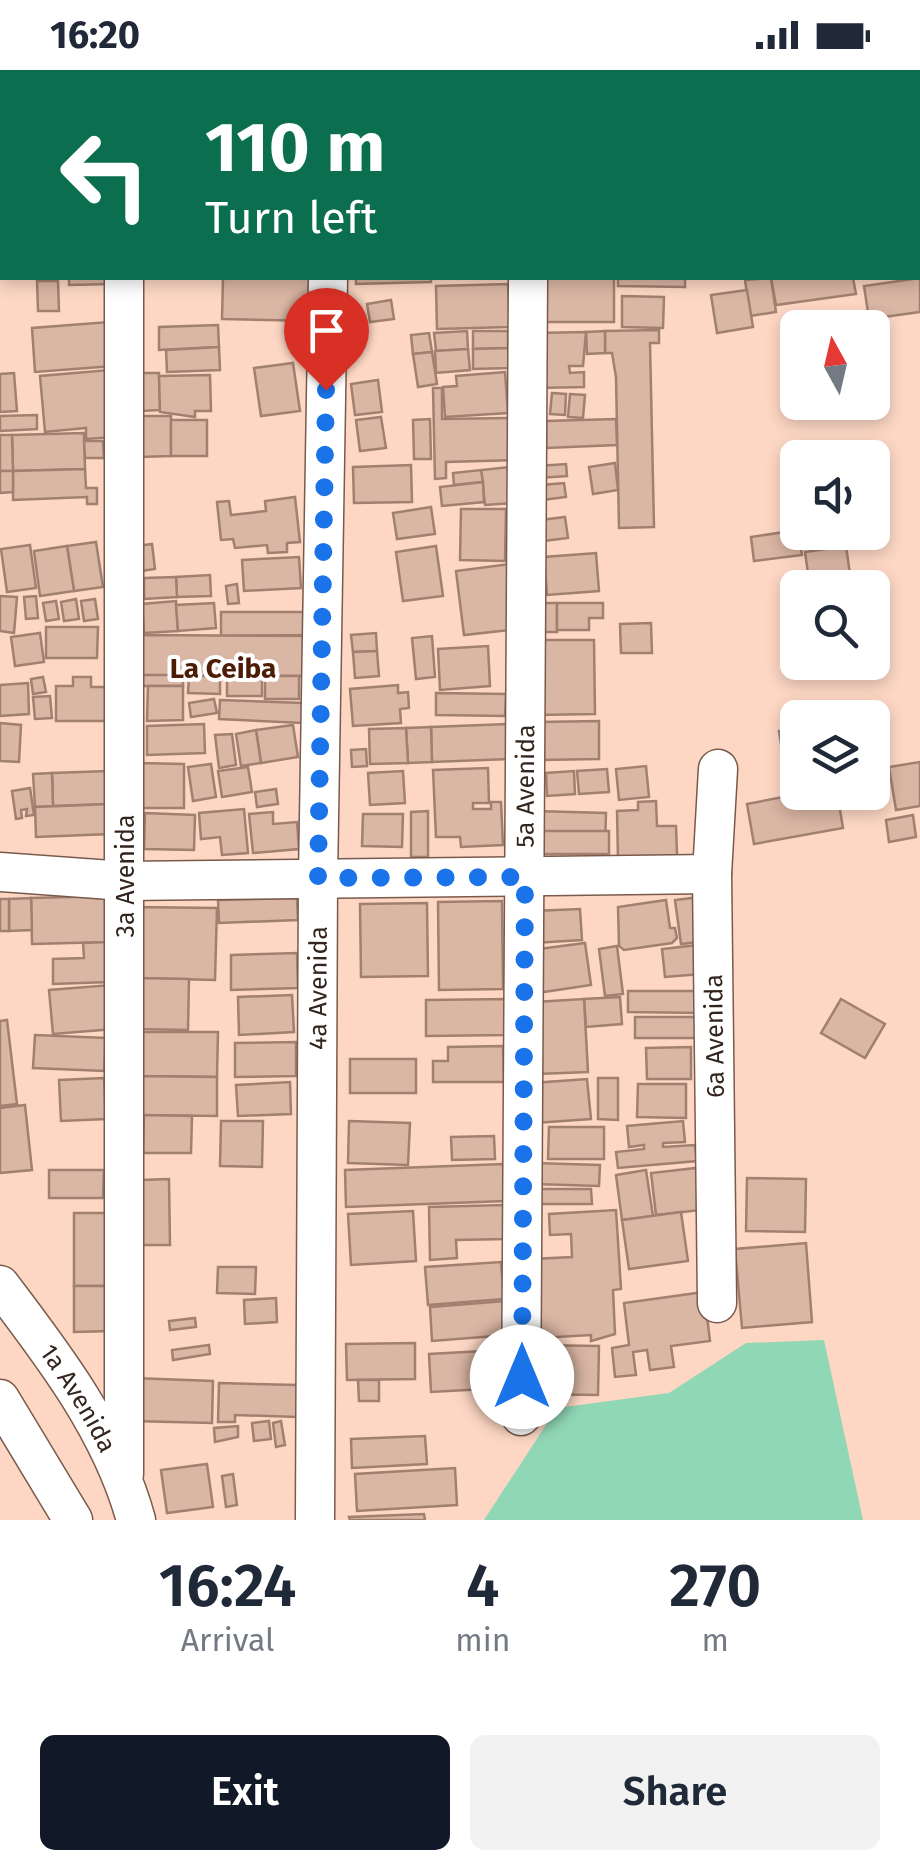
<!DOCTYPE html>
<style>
:root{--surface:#fff;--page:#f2f2f3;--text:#1f2937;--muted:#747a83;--accent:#111827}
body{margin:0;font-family:"Fira Sans",sans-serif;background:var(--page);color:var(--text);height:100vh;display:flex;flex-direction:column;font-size:38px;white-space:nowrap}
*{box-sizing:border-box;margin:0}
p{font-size:32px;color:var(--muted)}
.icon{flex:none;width:55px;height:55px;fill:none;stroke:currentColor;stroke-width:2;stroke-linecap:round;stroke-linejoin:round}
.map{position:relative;height:1450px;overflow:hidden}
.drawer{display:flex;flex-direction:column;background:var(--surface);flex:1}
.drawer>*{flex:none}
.guide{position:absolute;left:0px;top:0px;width:920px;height:210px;box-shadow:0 5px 15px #0003;background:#0b6e4f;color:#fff;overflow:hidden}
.needle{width:65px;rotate:352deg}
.tools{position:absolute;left:780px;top:240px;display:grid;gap:20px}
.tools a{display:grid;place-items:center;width:110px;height:110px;border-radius:15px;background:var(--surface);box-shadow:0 5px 15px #0003;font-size:50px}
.pin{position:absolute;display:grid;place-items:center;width:85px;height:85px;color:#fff;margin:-102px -42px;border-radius:50% 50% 50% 0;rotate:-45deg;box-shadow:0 0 10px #0007}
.pin .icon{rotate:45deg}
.me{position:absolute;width:110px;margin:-55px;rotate:0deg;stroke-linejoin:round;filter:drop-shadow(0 0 8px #0008)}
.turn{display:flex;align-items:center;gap:35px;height:210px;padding:0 40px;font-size:45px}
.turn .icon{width:130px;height:130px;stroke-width:2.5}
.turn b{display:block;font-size:70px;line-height:85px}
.eta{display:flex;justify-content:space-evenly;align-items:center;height:170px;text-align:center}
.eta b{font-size:60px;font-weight:600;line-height:70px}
.cta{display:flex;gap:20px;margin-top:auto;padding:20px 40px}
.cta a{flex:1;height:115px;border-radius:15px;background:var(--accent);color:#fff;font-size:40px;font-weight:600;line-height:115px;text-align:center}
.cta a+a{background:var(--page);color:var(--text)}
.status{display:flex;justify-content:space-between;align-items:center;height:70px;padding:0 50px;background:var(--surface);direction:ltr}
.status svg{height:28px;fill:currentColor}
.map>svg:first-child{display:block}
.green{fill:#90d7b5}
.building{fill:#dab6a4;stroke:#a2806f;stroke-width:2.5}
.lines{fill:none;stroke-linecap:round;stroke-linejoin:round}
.minor-casing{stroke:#7a5a4a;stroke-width:41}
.minor{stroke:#fff;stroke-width:38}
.route{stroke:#1a73e8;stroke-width:18;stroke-dasharray:0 32.4}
.labels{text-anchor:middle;stroke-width:8;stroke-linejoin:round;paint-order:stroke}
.street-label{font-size:25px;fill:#33251e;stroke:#fff}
.neighbourhood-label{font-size:28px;font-weight:bold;fill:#4c1c05;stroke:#fff}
</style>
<div class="status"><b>16:20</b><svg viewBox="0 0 49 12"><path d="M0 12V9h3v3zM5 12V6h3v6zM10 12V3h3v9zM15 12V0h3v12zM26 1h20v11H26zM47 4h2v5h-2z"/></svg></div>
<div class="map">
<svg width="920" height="1450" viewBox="0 0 920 1450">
<rect width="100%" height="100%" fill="#fdd7c4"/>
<!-- green -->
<path class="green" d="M 824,1270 L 863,1450 L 484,1450 L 557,1338 L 669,1323 L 746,1273 Z"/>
<!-- building -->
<g class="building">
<path d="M 69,208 L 111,208 L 112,214 L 69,215 Z"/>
<path d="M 223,208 L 317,208 L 316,251 L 222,249 Z"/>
<path d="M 356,208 L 431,208 L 431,212 L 356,214 Z"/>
<rect x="538" y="208" width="76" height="44"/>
<path d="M 618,208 L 685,208 L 685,217 L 618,216 Z"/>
<path d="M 771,208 L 853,208 L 856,224 L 776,235 Z"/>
<path d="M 771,208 L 776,242 L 750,246 L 745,210 Z"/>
<path d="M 920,208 L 920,242 L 869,249 L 864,216 Z"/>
<path d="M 37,211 L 58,211 L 59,241 L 38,241 Z"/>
<path d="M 508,214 L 510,257 L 437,259 L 436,216 Z"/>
<path d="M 747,220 L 753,257 L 717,263 L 711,225 Z"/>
<path d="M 622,226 L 664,227 L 663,258 L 622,257 Z"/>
<path d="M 391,230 L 394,249 L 370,252 L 367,234 Z"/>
<path d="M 109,252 L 113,296 L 35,302 L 32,258 Z"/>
<path d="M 218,255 L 219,277 L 159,280 L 159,257 Z"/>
<path d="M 659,260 L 659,273 L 650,273 L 654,457 L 619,458 L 616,307 L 612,283 L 605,283 L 605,261 Z"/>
<path d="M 467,261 L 468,279 L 436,281 L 434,263 Z"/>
<path d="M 473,261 L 508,261 L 508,278 L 473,279 Z"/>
<path d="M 605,261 L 605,283 L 587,284 L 586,262 Z"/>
<path d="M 586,262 L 583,296 L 569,296 L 570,303 L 584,302 L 584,317 L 537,318 L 535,263 Z"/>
<path d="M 429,263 L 432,282 L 413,284 L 411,265 Z"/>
<path d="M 219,277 L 220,300 L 167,302 L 166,280 Z"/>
<path d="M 508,278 L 509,298 L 473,299 L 473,279 Z"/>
<path d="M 468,279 L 470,300 L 436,303 L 435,281 Z"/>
<path d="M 432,282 L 437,314 L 418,317 L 413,284 Z"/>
<path d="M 293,293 L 300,341 L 261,346 L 254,298 Z"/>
<path d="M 109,300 L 114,367 L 86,369 L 86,358 L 45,362 L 40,306 Z"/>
<path d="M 505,302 L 508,343 L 445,347 L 443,317 L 457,316 L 456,306 Z"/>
<path d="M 14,303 L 17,341 L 0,342 L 0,304 Z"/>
<path d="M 140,303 L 159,303 L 160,340 L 141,341 Z"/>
<path d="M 210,305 L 211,341 L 195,341 L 195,347 L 160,342 L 159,306 Z"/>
<path d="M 378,310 L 382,342 L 355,345 L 351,314 Z"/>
<path d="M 433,318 L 442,318 L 442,349 L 514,348 L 515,390 L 446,392 L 446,408 L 435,409 Z"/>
<path d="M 552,323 L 566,324 L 565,345 L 550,344 Z"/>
<path d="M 570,324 L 585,325 L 583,348 L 568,347 Z"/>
<path d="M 37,345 L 37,359 L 0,361 L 0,346 Z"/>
<path d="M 138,346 L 171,346 L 171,386 L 138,387 Z"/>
<path d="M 381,347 L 386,378 L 360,381 L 356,350 Z"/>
<path d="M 430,349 L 431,389 L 414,389 L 413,350 Z"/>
<path d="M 616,349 L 617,375 L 546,378 L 546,351 Z"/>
<rect x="171" y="350" width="36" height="36"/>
<path d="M 84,363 L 85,399 L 13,401 L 12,365 Z"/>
<path d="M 0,365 L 12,365 L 13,401 L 0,401 Z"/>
<path d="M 84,371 L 103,371 L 104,388 L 85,388 Z"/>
<path d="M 615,393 L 618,420 L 593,424 L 589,397 Z"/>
<path d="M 566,394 L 567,406 L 539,408 L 538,396 Z"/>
<path d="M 411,395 L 412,432 L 354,433 L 353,397 Z"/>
<path d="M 510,397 L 513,433 L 485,435 L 481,400 Z"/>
<path d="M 85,399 L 86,418 L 97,418 L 97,434 L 87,434 L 87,427 L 13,430 L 13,401 Z"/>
<path d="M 481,400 L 483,412 L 454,415 L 453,403 Z"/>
<path d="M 0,401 L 13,401 L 13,422 L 0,423 Z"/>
<path d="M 483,412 L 484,432 L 442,436 L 440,417 Z"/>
<path d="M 564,413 L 566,427 L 542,430 L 541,415 Z"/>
<path d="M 295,427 L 300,472 L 287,473 L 287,482 L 268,483 L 267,475 L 235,478 L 233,469 L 221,470 L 217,432 L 229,431 L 231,445 L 266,441 L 265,431 Z"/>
<path d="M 431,437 L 435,464 L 397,469 L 393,443 Z"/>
<path d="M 461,439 L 506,439 L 505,491 L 460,490 Z"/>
<path d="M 565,447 L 568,468 L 535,472 L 532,451 Z"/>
<path d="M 798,460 L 802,485 L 754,491 L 751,467 Z"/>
<path d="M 96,472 L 103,517 L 74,521 L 67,476 Z"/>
<path d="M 152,474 L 155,499 L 141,501 L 137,476 Z"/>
<path d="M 30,475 L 36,518 L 7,522 L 1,479 Z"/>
<path d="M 67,476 L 74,521 L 40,526 L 34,481 Z"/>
<path d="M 436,476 L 443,526 L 403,531 L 396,482 Z"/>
<path d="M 846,476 L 852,518 L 810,518 L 805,482 Z"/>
<path d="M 596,483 L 599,521 L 547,525 L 544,487 Z"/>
<path d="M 299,487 L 301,518 L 244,521 L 242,490 Z"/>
<path d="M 510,494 L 518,559 L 464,565 L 456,501 Z"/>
<path d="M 210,505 L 211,526 L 177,527 L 176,507 Z"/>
<path d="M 176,507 L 177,527 L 144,529 L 144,508 Z"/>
<path d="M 237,514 L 239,533 L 228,534 L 226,516 Z"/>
<path d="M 0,526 L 17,527 L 14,563 L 0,561 Z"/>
<path d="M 36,526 L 38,548 L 26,549 L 24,527 Z"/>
<path d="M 76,529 L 79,549 L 64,551 L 61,532 Z"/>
<path d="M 95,529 L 98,549 L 84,551 L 81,531 Z"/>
<path d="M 56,531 L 59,549 L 46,551 L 43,533 Z"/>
<path d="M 176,531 L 178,561 L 144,563 L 142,534 Z"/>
<path d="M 214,533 L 216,558 L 178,561 L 176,535 Z"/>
<rect x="542" y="533" width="15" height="29"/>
<path d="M 557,533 L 603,533 L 603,548 L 589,548 L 589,560 L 557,560 Z"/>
<path d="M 221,542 L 305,542 L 305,565 L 221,566 Z"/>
<path d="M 651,553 L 652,583 L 621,583 L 620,554 Z"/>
<path d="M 46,557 L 98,557 L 97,588 L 46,588 Z"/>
<path d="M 40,563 L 44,592 L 15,596 L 11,567 Z"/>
<path d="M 376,563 L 377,581 L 353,582 L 351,565 Z"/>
<path d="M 140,565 L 309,566 L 308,606 L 139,605 Z"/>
<path d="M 432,566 L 435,607 L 416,609 L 412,568 Z"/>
<path d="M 537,570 L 594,570 L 595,644 L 537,645 Z"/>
<path d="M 488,576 L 490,616 L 440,620 L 438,579 Z"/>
<path d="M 377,581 L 379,606 L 355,608 L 353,582 Z"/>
<rect x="139" y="605" width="44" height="11"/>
<path d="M 189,606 L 220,606 L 220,624 L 188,623 Z"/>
<rect x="227" y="606" width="35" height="20"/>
<rect x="265" y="606" width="34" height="23"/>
<path d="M 43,607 L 46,622 L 33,624 L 31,609 Z"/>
<path d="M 73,607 L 91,607 L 91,617 L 113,617 L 113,651 L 56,651 L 56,616 L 73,616 Z"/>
<path d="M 28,613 L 29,644 L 0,646 L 0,615 Z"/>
<path d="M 398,615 L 398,623 L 408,622 L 409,638 L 400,639 L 401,653 L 353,656 L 350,619 Z"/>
<path d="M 148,616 L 183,616 L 183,650 L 147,651 Z"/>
<path d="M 436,623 L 506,624 L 505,646 L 436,645 Z"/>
<path d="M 50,626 L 52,648 L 35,649 L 33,627 Z"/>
<path d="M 214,629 L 217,643 L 191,647 L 189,633 Z"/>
<path d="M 220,630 L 303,633 L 302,653 L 219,649 Z"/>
<path d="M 599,651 L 599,689 L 539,690 L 538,652 Z"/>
<path d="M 0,653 L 21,655 L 19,692 L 0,691 Z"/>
<path d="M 204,654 L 205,683 L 147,685 L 147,656 Z"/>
<path d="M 507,654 L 509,689 L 432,692 L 431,657 Z"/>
<path d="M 293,655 L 298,687 L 261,693 L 256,660 Z"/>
<path d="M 431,657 L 432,692 L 408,693 L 406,658 Z"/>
<path d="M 406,658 L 408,693 L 370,694 L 369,659 Z"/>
<path d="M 798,659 L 798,705 L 786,707 L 779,661 Z"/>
<path d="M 256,660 L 261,693 L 241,696 L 236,664 Z"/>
<path d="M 232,664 L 236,695 L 219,698 L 215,665 Z"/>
<path d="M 366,679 L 367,696 L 352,697 L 351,680 Z"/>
<path d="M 920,692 L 920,736 L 896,740 L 889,697 Z"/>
<path d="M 138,693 L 184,694 L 184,738 L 137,738 Z"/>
<path d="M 211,694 L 216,727 L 193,731 L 188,697 Z"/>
<path d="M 646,696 L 649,727 L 619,730 L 616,699 Z"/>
<path d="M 248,697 L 252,722 L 222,727 L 218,701 Z"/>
<path d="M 488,698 L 489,733 L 473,733 L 473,739 L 491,739 L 491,732 L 501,732 L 503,775 L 461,777 L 460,767 L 436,767 L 433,700 Z"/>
<path d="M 607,699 L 609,722 L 579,724 L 577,701 Z"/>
<path d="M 108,701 L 110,734 L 53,736 L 52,703 Z"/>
<path d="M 403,701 L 405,733 L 370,735 L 368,703 Z"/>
<path d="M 574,701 L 575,724 L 547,726 L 546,703 Z"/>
<path d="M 52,703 L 53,736 L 35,737 L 33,704 Z"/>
<path d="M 30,718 L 34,745 L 26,746 L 27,739 L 21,740 L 22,748 L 16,749 L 12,721 Z"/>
<path d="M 276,719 L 278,734 L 257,737 L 255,722 Z"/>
<path d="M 809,722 L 837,722 L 843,758 L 754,774 L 747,734 Z"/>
<path d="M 656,731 L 657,756 L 676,756 L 677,785 L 618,789 L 617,741 L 638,740 L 638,732 Z"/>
<path d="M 110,734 L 111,764 L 36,767 L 35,737 Z"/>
<path d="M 244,739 L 248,783 L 222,785 L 220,767 L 201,769 L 199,743 Z"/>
<path d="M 428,741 L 428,787 L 411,787 L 411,742 Z"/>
<path d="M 535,741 L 606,743 L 605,779 L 534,777 Z"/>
<path d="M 273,742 L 273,754 L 297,752 L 299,779 L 253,783 L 249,744 Z"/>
<path d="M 145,743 L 195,745 L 194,780 L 144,779 Z"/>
<path d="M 363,744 L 403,744 L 402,777 L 362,776 Z"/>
<path d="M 913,745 L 916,767 L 889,772 L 886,750 Z"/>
<path d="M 533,761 L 609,761 L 609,784 L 534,784 Z"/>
<path d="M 109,826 L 111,872 L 32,874 L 31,828 Z"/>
<path d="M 700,827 L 706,871 L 681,874 L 675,830 Z"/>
<path d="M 31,828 L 32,860 L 9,861 L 9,829 Z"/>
<path d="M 297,828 L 298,850 L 219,853 L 218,830 Z"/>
<rect x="0" y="829" width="9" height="32"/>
<path d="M 666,830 L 670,858 L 675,858 L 677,868 L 672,873 L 624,880 L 619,876 L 618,837 Z"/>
<path d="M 502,831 L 503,919 L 439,920 L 438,832 Z"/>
<path d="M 427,833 L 428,906 L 361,907 L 360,834 Z"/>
<path d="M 136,837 L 217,838 L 215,910 L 134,908 Z"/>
<path d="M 580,839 L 582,870 L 534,873 L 532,841 Z"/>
<path d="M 108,872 L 109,912 L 53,914 L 53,889 L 84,888 L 83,873 Z"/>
<path d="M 585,873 L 591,915 L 537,923 L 531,880 Z"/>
<path d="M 698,875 L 701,904 L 665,907 L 662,879 Z"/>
<path d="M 617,876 L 623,924 L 605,926 L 599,879 Z"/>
<path d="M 297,883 L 298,918 L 231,920 L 231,885 Z"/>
<path d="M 134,908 L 189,909 L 188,960 L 133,959 Z"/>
<path d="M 111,915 L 114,959 L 53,964 L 49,920 Z"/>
<path d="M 628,921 L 701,921 L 701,943 L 628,942 Z"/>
<path d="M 292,925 L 294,962 L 239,965 L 238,927 Z"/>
<path d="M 620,927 L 622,954 L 586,957 L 584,929 Z"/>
<path d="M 509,929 L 509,965 L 426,966 L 426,930 Z"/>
<path d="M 584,929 L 588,1002 L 537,1004 L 534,932 Z"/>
<path d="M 841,929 L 885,954 L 865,988 L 821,963 Z"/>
<rect x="635" y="947" width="63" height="21"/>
<path d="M 7,950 L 17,1034 L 0,1036 L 0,951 Z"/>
<path d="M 137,962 L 218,962 L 217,1007 L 136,1006 Z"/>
<path d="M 35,965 L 106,968 L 104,1001 L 33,998 Z"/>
<path d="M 296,972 L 296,1006 L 235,1007 L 235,973 Z"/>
<path d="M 503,976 L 504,1012 L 433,1012 L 433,991 L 448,991 L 448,977 Z"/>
<path d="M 691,977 L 691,1009 L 647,1009 L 646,978 Z"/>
<rect x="350" y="989" width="66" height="34"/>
<path d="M 136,1006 L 217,1007 L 217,1046 L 136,1045 Z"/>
<path d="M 104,1008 L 106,1049 L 61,1051 L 59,1010 Z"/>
<path d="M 598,1008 L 618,1008 L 618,1050 L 598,1049 Z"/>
<path d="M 587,1009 L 591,1049 L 535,1053 L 532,1013 Z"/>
<path d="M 290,1012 L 291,1044 L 238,1046 L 236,1015 Z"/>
<path d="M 638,1014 L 686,1014 L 686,1048 L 637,1047 Z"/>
<path d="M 25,1035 L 32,1100 L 0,1103 L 0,1038 Z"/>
<path d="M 144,1045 L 192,1046 L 191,1083 L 143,1083 Z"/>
<path d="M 221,1051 L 263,1051 L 262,1097 L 220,1096 Z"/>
<path d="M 349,1051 L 410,1053 L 408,1095 L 348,1093 Z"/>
<path d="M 683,1051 L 685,1072 L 663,1073 L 663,1077 L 695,1075 L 697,1091 L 618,1098 L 616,1082 L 644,1079 L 644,1075 L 629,1077 L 627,1056 Z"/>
<path d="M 549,1057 L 604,1057 L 604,1089 L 548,1089 Z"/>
<path d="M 494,1066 L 495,1089 L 452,1090 L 451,1067 Z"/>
<path d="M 534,1093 L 600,1095 L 599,1116 L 534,1114 Z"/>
<path d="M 503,1094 L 505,1131 L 346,1137 L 345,1100 Z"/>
<path d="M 696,1098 L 701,1140 L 656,1145 L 651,1103 Z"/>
<path d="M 49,1100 L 104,1100 L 103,1128 L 49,1128 Z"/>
<path d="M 646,1100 L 653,1146 L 622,1150 L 616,1105 Z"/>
<path d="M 747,1108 L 806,1109 L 805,1162 L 746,1161 Z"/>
<path d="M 169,1109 L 170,1175 L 142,1175 L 140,1110 Z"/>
<path d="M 537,1119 L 591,1119 L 592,1134 L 537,1134 Z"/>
<path d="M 504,1135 L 505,1169 L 456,1170 L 457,1188 L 430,1190 L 429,1137 Z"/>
<path d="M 616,1140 L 621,1219 L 613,1220 L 615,1264 L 591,1271 L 591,1265 L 539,1268 L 532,1189 L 572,1187 L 571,1164 L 550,1165 L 549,1144 Z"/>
<path d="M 413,1141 L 416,1191 L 351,1195 L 348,1144 Z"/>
<path d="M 681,1142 L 688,1191 L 629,1199 L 622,1150 Z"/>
<rect x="74" y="1143" width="38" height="73"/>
<path d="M 806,1173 L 812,1252 L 742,1258 L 735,1179 Z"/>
<path d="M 501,1192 L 504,1229 L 428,1235 L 425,1197 Z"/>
<path d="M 218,1197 L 256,1197 L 255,1224 L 217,1223 Z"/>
<path d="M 74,1216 L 112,1216 L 112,1261 L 74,1262 Z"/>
<path d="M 704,1222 L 710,1271 L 671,1276 L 674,1297 L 650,1300 L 647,1280 L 633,1282 L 636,1305 L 615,1307 L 612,1278 L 629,1275 L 624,1233 Z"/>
<path d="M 276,1228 L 277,1252 L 245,1254 L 244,1230 Z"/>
<path d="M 506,1231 L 508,1265 L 432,1271 L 430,1237 Z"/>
<path d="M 195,1248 L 196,1257 L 170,1260 L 169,1251 Z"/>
<path d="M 415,1273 L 415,1309 L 347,1310 L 346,1274 Z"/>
<path d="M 209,1275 L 210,1284 L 173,1290 L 172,1280 Z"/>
<path d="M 531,1275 L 599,1276 L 598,1325 L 530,1324 Z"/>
<path d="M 501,1280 L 503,1318 L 431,1322 L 429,1284 Z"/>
<path d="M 133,1308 L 213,1311 L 212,1353 L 132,1351 Z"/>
<path d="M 358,1310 L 379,1310 L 379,1331 L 359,1331 Z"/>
<path d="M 219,1313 L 298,1315 L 297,1347 L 235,1345 L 235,1352 L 218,1352 Z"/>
<path d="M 269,1351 L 271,1369 L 254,1371 L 252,1353 Z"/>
<path d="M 281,1351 L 285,1375 L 276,1377 L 273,1353 Z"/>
<path d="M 238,1356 L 238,1367 L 215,1372 L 214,1358 Z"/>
<path d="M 425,1366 L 427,1394 L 352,1398 L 351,1369 Z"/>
<path d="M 207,1394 L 213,1437 L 167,1443 L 161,1400 Z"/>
<path d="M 455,1398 L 457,1435 L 357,1441 L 355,1404 Z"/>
<path d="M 233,1404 L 237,1435 L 226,1437 L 222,1406 Z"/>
<path d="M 424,1444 L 425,1450 L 350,1450 L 349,1447 Z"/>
</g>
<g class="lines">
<!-- minor casing -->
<g class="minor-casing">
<g id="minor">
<path d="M 721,0 L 721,2"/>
<path d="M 0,16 L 2,16"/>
<path d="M 0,802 L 125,811 L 712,804"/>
<path id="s1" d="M 0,1215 C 55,1287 112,1362 136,1450"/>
<path d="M 717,1233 L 712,804 L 718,699"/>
<path d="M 0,1329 L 73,1450"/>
<path id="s2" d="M 521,1346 L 528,208"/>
<path d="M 124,1404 L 124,208"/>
<path id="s3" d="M 315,1450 L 318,808 L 328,208"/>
</g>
</g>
<!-- minor -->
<use href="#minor" class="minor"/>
</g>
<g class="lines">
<!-- route -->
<path class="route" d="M 326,320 L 318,808 L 525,807 L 522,1307"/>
</g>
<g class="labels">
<!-- street labels -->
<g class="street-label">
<text dy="9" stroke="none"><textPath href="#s2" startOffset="630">5a Avenida</textPath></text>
<text transform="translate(125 806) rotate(-90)" y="9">3a Avenida</text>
<text dy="9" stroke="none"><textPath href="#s3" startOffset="532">4a Avenida</textPath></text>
<text transform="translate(714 966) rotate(-91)" y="9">6a Avenida</text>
<text dy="9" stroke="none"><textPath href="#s1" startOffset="138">1a Avenida</textPath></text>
</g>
<!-- neighbourhood labels -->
<g class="neighbourhood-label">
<text x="223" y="608">La Ceiba</text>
</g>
</g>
</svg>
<div class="tools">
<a><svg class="needle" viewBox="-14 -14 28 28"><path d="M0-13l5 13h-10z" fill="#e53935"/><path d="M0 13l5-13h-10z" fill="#747a83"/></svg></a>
<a><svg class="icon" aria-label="sound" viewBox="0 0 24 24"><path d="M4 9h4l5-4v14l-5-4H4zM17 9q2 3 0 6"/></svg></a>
<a><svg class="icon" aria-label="search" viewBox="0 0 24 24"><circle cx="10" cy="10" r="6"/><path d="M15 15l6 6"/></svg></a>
<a><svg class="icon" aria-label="layers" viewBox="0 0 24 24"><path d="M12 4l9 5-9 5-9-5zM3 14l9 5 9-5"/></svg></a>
</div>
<div class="pin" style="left:326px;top:320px;background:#d93025"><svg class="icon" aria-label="arrive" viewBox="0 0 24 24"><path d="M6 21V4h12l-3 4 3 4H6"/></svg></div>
<svg class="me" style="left:522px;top:1307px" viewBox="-20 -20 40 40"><circle r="19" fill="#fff"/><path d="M0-13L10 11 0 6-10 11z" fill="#1a73e8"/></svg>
<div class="guide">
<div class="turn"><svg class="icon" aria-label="left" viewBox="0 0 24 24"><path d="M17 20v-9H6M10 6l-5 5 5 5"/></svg><div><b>110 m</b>Turn left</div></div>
</div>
</div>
<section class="drawer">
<div class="eta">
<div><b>16:24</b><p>Arrival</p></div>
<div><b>4</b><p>min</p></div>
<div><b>270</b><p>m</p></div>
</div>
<div class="cta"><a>Exit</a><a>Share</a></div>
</section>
